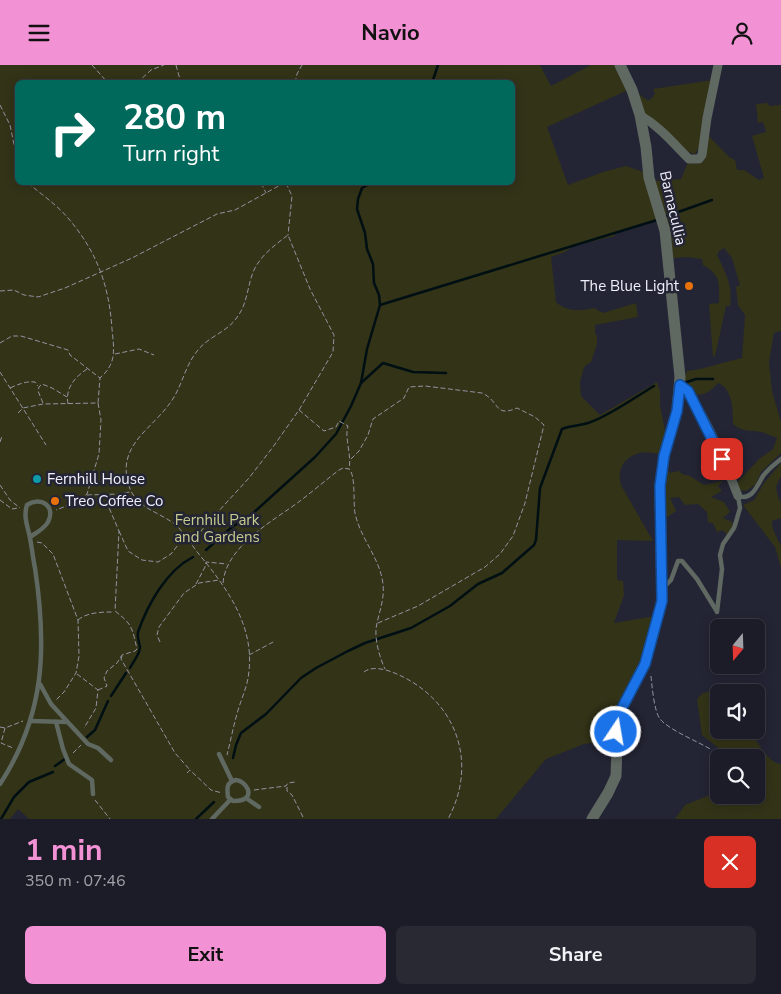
<!DOCTYPE html>
<meta charset="utf-8">
<style>
:root{--surface:#1b1c27;--page:#282933;--text:#f1f3f6;--muted:#a0a1a7;--line:#393a44;--accent:#f391d5}
body{margin:0;font-family:"Nunito Sans",sans-serif;background:var(--page);color:var(--text);height:100vh;display:flex;flex-direction:column;font-size:19px;white-space:nowrap}
*{box-sizing:border-box;margin:0}
p{font-size:16px;color:var(--muted)}
.icon{flex:none;width:28px;height:28px;fill:none;stroke:currentColor;stroke-width:2;stroke-linecap:round;stroke-linejoin:round}
.map{position:relative;height:754px;overflow:hidden}
.drawer{display:flex;flex-direction:column;background:var(--surface);flex:1}
.drawer>*{flex:none}
.top-card{position:absolute;left:15px;top:15px;width:500px;height:105px;border-radius:8px;box-shadow:0 2px 12px #0003,0 0 0 1px var(--line);background:#00695c;color:#fff;overflow:hidden}
.needle{width:32px;rotate:199deg}
.controls{position:absolute;left:710px;top:554px;display:grid;gap:10px}
.controls a{display:grid;place-items:center;width:55px;height:55px;border-radius:8px;background:var(--surface);box-shadow:0 2px 12px #0003,0 0 0 1px var(--line);font-size:25px}
.pin{position:absolute;display:grid;place-items:center;width:42px;height:42px;color:#fff;margin:-21px;border-radius:10px;box-shadow:0 2px 8px #0006}
.me{position:absolute;width:55px;margin:-28px;rotate:12deg;stroke-linejoin:round;filter:drop-shadow(0 0 4px #0008)}
.turn{display:flex;align-items:center;gap:18px;height:105px;padding:0 25px;font-size:22px}
.turn .icon{width:65px;height:65px;stroke-width:2.5}
.turn b{display:block;font-size:35px;line-height:42px}
.round{display:grid;place-items:center;flex:none;width:52px;height:52px;border-radius:8px;background:var(--page)}
.headline{display:flex;align-items:center;justify-content:space-between;height:85px;padding:0 25px}
h1{font-size:30px;font-weight:700;line-height:38px;color:var(--accent)}
.cta{display:flex;gap:10px;margin-top:auto;padding:10px 25px}
.cta a{flex:1;height:58px;border-radius:8px;background:var(--accent);color:#111;font-size:20px;font-weight:700;line-height:58px;text-align:center}
.cta a+a{background:var(--page);color:var(--text)}
header{display:flex;justify-content:space-between;align-items:center;height:65px;padding:0 25px;background:var(--accent);color:#111;font-size:22px;font-weight:700}
.map>svg:first-child{display:block}
.green{fill:#323317;fill-rule:evenodd}
.lines{fill:none;stroke-linecap:round;stroke-linejoin:round}
.stream{stroke:#000f13;stroke-width:2.5}
.path{stroke:#9293a0;stroke-width:1;stroke-dasharray:5 2.5;stroke-linecap:butt}
.service{stroke:#606862;stroke-width:4.5}
.minor{stroke:#606862;stroke-width:9}
.tertiary{stroke:#606862;stroke-width:11}
.route-casing{stroke:#114b97;stroke-width:12}
.route{stroke:#1a73e8;stroke-width:9}
.food-dot{fill:#e8710a;stroke:#242534;stroke-width:2}
.culture-dot{fill:#0f9aa8;stroke:#242534;stroke-width:2}
.labels{text-anchor:middle;stroke-width:5;stroke-linejoin:round;paint-order:stroke}
.street-label{font-size:15px;fill:#eff0fb;stroke:#242534}
.poi-label{font-size:15px;fill:#eff0fb;stroke:#242534;text-anchor:start}
.park-label{font-size:15px;fill:#c7cb8e;stroke:#242534}
</style>
<header><svg class="icon" aria-label="menu" viewBox="0 0 24 24"><path d="M4 6h16M4 12h16M4 18h16"/></svg>Navio<svg class="icon" aria-label="person" viewBox="0 0 24 24"><circle cx="12" cy="8" r="4"/><path d="M4 21q1-7 8-7t8 7"/></svg></header>
<div class="map">
<svg width="781" height="754" viewBox="0 0 781 754">
<rect width="100%" height="100%" fill="#242534"/>
<!-- green -->
<g class="green">
<path d="M 0,0 L 540,0 L 551,21 L 591,0 L 615,0 L 628,25 L 547,62 L 568,120 L 603,107 L 626,101 L 643,107 L 659,155 L 614,167 L 615,171 L 573,181 L 565,187 L 551,192 L 556,237 C 566,247 581,246 594,243 L 603,248 L 636,238 L 638,252 L 595,260 L 595,268 L 597,271 L 597,279 L 591,297 L 584,302 L 580,317 L 581,331 L 600,350 L 657,317 L 660,326 L 660,340 L 665,366 L 666,366 L 660,389 C 654,388 645,386 639,388 C 623,393 617,405 621,420 L 653,476 L 617,475 L 617,515 L 623,516 L 624,530 L 614,558 L 655,551 L 645,590 L 613,654 L 611,676 L 584,679 L 546,694 L 496,754 L 29,754 L 18,744 L 10,754 L 0,754 ZM 18,18 L 512,18 L 512,118 L 18,118 Z"/>
<path d="M 713,15 L 700,80 L 695,89 L 685,86 L 675,73 L 644,48 L 637,30 L 639,29 L 647,35 L 650,35 L 655,29 L 653,24 Z"/>
<path d="M 768,38 L 769,41 L 781,40 L 781,266 L 774,268 L 769,297 L 772,326 L 781,357 L 781,388 L 761,407 L 756,419 L 746,426 L 739,425 L 737,418 L 759,394 L 773,384 L 777,373 C 772,371 766,368 761,367 C 750,365 741,367 733,359 C 733,345 733,324 718,318 C 711,326 704,332 693,329 L 684,314 L 687,306 C 706,304 723,297 742,293 L 745,250 L 738,240 L 736,222 L 740,220 L 732,193 L 724,183 L 719,186 L 717,190 C 726,208 733,221 730,241 L 726,241 L 715,291 L 713,292 L 709,239 L 719,238 C 719,219 722,211 703,200 L 702,194 L 687,192 L 673,193 L 654,116 L 681,114 L 688,97 L 696,99 L 704,96 L 708,70 L 729,92 L 735,95 L 737,105 L 744,105 L 759,115 L 764,113 L 752,71 L 766,67 L 763,57 L 758,58 L 756,39 Z"/>
<path d="M 781,398 L 781,411 L 776,422 L 778,432 L 781,438 L 781,453 L 772,456 L 772,461 L 775,469 L 781,481 L 781,503 L 775,482 L 743,440 L 754,435 L 764,418 Z"/>
<path d="M 668,405 L 670,408 L 679,406 L 682,409 L 690,411 L 704,420 L 723,416 L 718,421 L 722,426 L 711,432 L 724,437 L 730,447 L 723,453 L 732,457 L 733,462 L 727,469 L 722,465 L 717,467 L 713,458 L 708,457 L 707,447 L 698,439 L 685,440 L 679,432 L 670,433 L 676,446 L 664,454 L 664,427 Z"/>
<path d="M 716,625 L 731,627 L 719,628 L 719,665 L 750,665 C 757,676 767,698 781,699 L 781,754 L 675,754 L 685,740 L 715,728 L 719,715 L 719,730 L 756,730 L 756,692 L 725,692 L 726,689 L 702,670 L 697,634 L 703,628 Z"/>
</g>
<g class="lines">
<!-- stream -->
<g class="stream">
<path d="M 432,18 L 438,0"/>
<path d="M 667,151 L 712,135"/>
<path d="M 380,240 L 657,155"/>
<path d="M 361,318 L 383,298 L 413,307 L 446,308"/>
<path d="M 684,318 L 696,314 L 713,314"/>
<path d="M 206,485 L 232,462 L 251,450 L 315,392 L 336,369 L 351,341 L 361,318 L 367,284 L 380,240 L 379,230 L 374,218 L 373,199 L 367,184 L 365,168 L 357,144 L 358,134 L 362,123 L 371,118"/>
<path d="M 130,603 C 133,597 140,589 140,582 C 139,577 137,572 138,567 C 148,539 166,506 193,492"/>
<path d="M 111,631 L 126,608"/>
<path d="M 87,672 L 95,665 L 108,636"/>
<path d="M 233,693 L 236,680 L 241,668 L 266,649 L 301,613 L 316,603 L 348,586 L 365,578 L 411,563 L 450,541 L 478,519 L 502,508 L 534,480 L 536,475 L 540,423 L 562,364 C 572,360 579,361 588,358 C 606,353 637,331 654,321"/>
<path d="M 55,701 L 65,694"/>
<path d="M 1,754 L 14,732 L 29,717 L 53,707"/>
<path d="M 196,754 L 214,737"/>
</g>
<!-- path -->
<g class="path">
<path d="M 92,0 L 108,18"/>
<path d="M 176,0 L 181,18"/>
<path d="M 137,18 L 151,5 L 164,0"/>
<path d="M 295,18 L 297,9 L 302,0"/>
<path d="M 0,40 L 10,60 L 18,99"/>
<path d="M 28,118 C 41,129 57,140 68,153 C 97,187 109,220 112,264 C 114,285 117,298 100,313"/>
<path d="M 261,118 L 266,128"/>
<path d="M 286,118 L 292,131 L 288,170"/>
<path d="M 0,226 L 14,225 L 24,230 L 38,232 L 65,223 L 132,193 L 217,149 L 235,145 L 284,118"/>
<path d="M 0,278 L 12,271 L 21,271 L 68,285 L 70,290 L 100,313 L 98,338"/>
<path d="M 115,289 L 139,284 L 154,290"/>
<path d="M 0,307 L 46,380"/>
<path d="M 10,323 C 19,319 26,316 35,317 L 38,321"/>
<path d="M 43,338 L 38,326 L 39,322 L 42,319 L 52,323 L 67,332"/>
<path d="M 68,339 C 65,323 75,312 87,304"/>
<path d="M 299,345 L 324,366 L 336,362 L 339,356 L 348,361 C 344,372 352,390 349,404"/>
<path d="M 18,348 L 23,343 L 43,339 L 98,338 L 101,355 L 99,389 L 87,429 L 77,437 L 56,445"/>
<path d="M 0,377 L 2,371"/>
<path d="M 351,394 L 359,386 L 368,370 L 373,354 L 404,333 L 409,322 L 425,321 L 482,328 C 500,336 494,353 517,343 L 535,352 L 544,360 L 525,438 L 513,471 L 500,489 L 485,502 L 418,541 L 378,558"/>
<path d="M 0,420 L 10,435 L 20,443"/>
<path d="M 87,430 L 118,429 L 130,427"/>
<path d="M 0,435 L 12,444 L 18,443"/>
<path d="M 119,466 L 128,486 L 142,495 L 158,497 L 171,489 L 181,476 L 185,473"/>
<path d="M 37,477 L 42,478 L 53,489 L 78,555 L 79,591 L 76,608 L 64,627 L 56,635"/>
<path d="M 191,479 L 205,461 L 249,413 L 273,382 L 299,345 L 333,287 L 334,270 L 310,224 L 288,170 C 275,180 261,190 254,205 C 247,221 248,237 238,251 C 228,267 209,271 198,285 C 186,299 183,317 174,332 C 156,363 115,378 129,421 C 136,444 161,447 177,461 C 185,469 191,479 198,488 C 226,522 254,559 249,606 C 248,619 243,630 239,642 C 234,658 231,674 227,690"/>
<path d="M 223,518 C 226,481 273,456 300,436 C 313,426 326,415 339,405 L 343,403 L 349,404 C 356,410 353,438 355,448 C 360,473 380,493 383,519 C 385,535 378,549 376,564 C 375,577 380,593 385,604"/>
<path d="M 196,519 L 205,502 L 206,497 L 227,499"/>
<path d="M 78,555 C 87,547 103,547 114,547"/>
<path d="M 160,577 L 157,570 L 159,562 L 184,528 L 199,518 L 219,515"/>
<path d="M 249,590 L 275,576"/>
<path d="M 122,591 L 121,594 L 175,688 L 190,705"/>
<path d="M 364,607 C 371,601 384,604 392,607 C 454,631 480,695 448,754"/>
<path d="M 77,609 L 98,625 L 96,643 L 84,663"/>
<path d="M 651,611 C 652,621 654,646 660,654 C 669,665 699,677 712,685"/>
<path d="M 98,625 L 107,621 L 104,613 L 107,606 L 117,598 L 122,590 L 135,586 L 137,584 C 132,563 133,560 115,546 L 119,466 L 107,438 L 110,430"/>
<path d="M 0,662 L 5,663 L 23,656"/>
<path d="M 5,663 L 1,678 L 13,683"/>
<path d="M 73,688 L 81,680"/>
<path d="M 187,708 L 190,705 L 211,725 L 222,728"/>
<path d="M 287,722 L 287,726 L 292,730 L 304,754"/>
<path d="M 254,725 L 286,721 L 288,718 L 295,717"/>
<path d="M 95,735 L 110,754"/>
</g>
<!-- service -->
<g class="service">
<path d="M 664,522 L 671,515 L 678,496 L 682,496 L 697,514 L 716,545"/>
<path d="M 717,547 L 722,504 L 720,490 L 723,479 L 734,463 L 736,457 L 740,443 L 738,431 C 752,436 757,421 763,411 C 768,404 775,399 781,394"/>
<path d="M 40,619 L 51,639 L 88,679 L 98,683 L 111,695"/>
<path d="M 31,656 L 67,657"/>
<path d="M 56,657 L 63,684 L 69,699 L 92,715 L 93,729"/>
<path d="M 219,689 L 232,716"/>
<path d="M 236,715 C 246,716 255,731 242,735 C 239,736 236,736 233,736 L 228,732 C 227,724 226,717 236,715 Z"/>
<path d="M 0,719 C 45,650 47,583 35,503 C 33,494 32,483 30,473 C 28,462 23,452 27,440 C 41,431 56,441 48,457 C 44,464 36,468 30,472"/>
<path d="M 246,733 L 259,742"/>
<path d="M 212,754 L 230,735"/>
</g>
<!-- minor -->
<g class="minor">
<path d="M 640,50 C 660,62 673,78 689,94 L 699,94 L 702,90 L 707,53 L 718,0"/>
<path d="M 680,320 C 700,336 728,405 738,431"/>
</g>
<!-- tertiary -->
<path class="tertiary" d="M 592,754 L 608,728 L 616,711 L 618,653 L 622,643 L 645,599 L 662,536 L 660,421 L 664,391 L 677,346 L 680,312 L 665,166 L 649,113 L 646,82 L 640,50 L 632,25 L 620,0"/>
</g>
<g class="lines">
<!-- route casing -->
<g class="route-casing">
<path id="route" d="M 616,667 L 617,660 L 622,643 L 645,599 L 662,536 L 660,421 L 664,391 L 677,346 L 680,320 L 688,326 L 722,394"/>
</g>
<!-- route -->
<use href="#route" class="route"/>
</g>
<!-- markers -->
<g class="food-dot">
<circle cx="689" cy="221" r="5"/>
<circle cx="55" cy="436" r="5"/>
</g>
<circle class="culture-dot" cx="37" cy="414" r="5"/>
<g class="labels">
<!-- street labels -->
<g class="street-label">
<text transform="translate(673 143) rotate(77)" y="5">Barnacullia</text>
</g>
<!-- poi labels -->
<g class="poi-label">
<text x="679" y="226" text-anchor="end">The Blue Light</text>
<text x="47" y="419">Fernhill House</text>
<text x="65" y="441">Treo Coffee Co</text>
</g>
<!-- park labels -->
<g class="park-label">
<text x="217" y="460">Fernhill Park<tspan x="217" dy="17">and Gardens</tspan></text>
</g>
</g>
</svg>
<div class="controls">
<a><svg class="needle" viewBox="-14 -14 28 28"><path d="M0-13l5 13h-10z" fill="#e53935"/><path d="M0 13l5-13h-10z" fill="#a0a1a7"/></svg></a>
<a><svg class="icon" aria-label="sound" viewBox="0 0 24 24"><path d="M4 9h4l5-4v14l-5-4H4zM17 9q2 3 0 6"/></svg></a>
<a><svg class="icon" aria-label="search" viewBox="0 0 24 24"><circle cx="10" cy="10" r="6"/><path d="M15 15l6 6"/></svg></a>
</div>
<div class="pin" style="left:722px;top:394px;background:#d93025"><svg class="icon" aria-label="arrive" viewBox="0 0 24 24"><path d="M6 21V4h12l-3 4 3 4H6"/></svg></div>
<svg class="me" style="left:616px;top:667px" viewBox="-20 -20 40 40"><circle r="17" fill="#1a73e8" stroke="#fff" stroke-width="3"/><path d="M0-11L8 9 0 5-8 9z" fill="#fff"/></svg>
<div class="top-card">
<div class="turn"><svg class="icon" aria-label="right" viewBox="0 0 24 24"><path d="M7 20v-9h11M14 6l5 5-5 5"/></svg><div><b>280 m</b>Turn right</div></div>
</div>
</div>
<section class="drawer">
<div class="headline"><div><h1>1 min</h1><p>350 m · 07:46</p></div><a class="round" style="background:#d93025;color:#fff"><svg class="icon" aria-label="close" viewBox="0 0 24 24"><path d="M6 6l12 12M18 6L6 18"/></svg></a></div>
<div class="cta"><a>Exit</a><a>Share</a></div>
</section>
